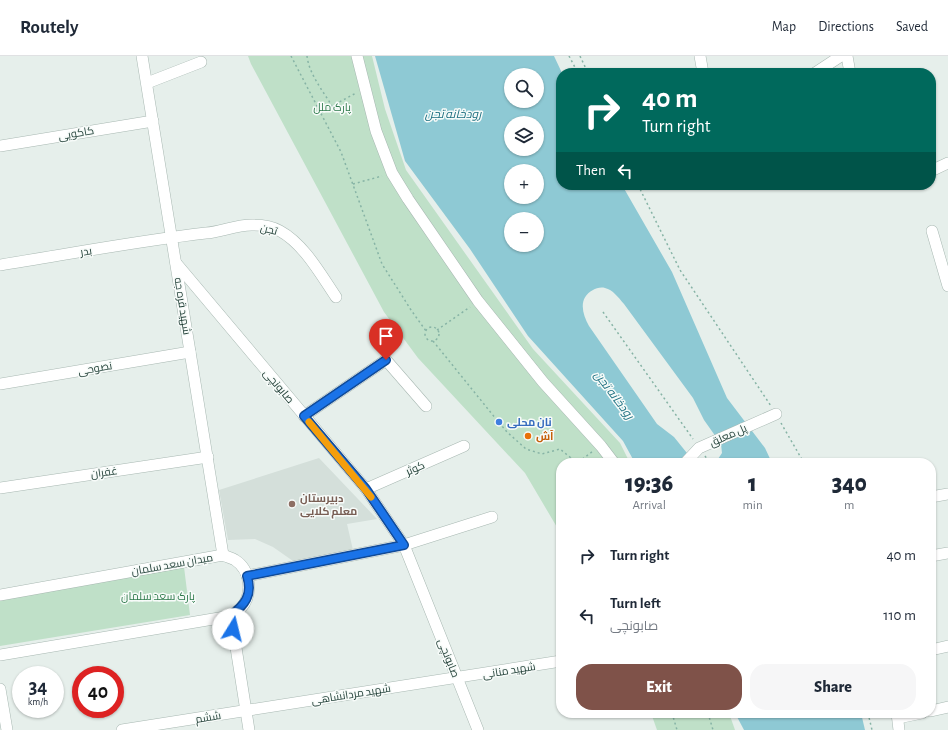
<!DOCTYPE html>
<meta charset="utf-8">
<style>
:root{--surface:#fff;--page:#f6f6f7;--text:#1f2937;--muted:#747a83;--line:#e0e1e3;--accent:#7f5249}
body{margin:0;font-family:"Alegreya Sans",Cairo,sans-serif;background:var(--page);color:var(--text);height:100vh;display:flex;flex-direction:column;font-size:15px;white-space:nowrap}
*{box-sizing:border-box;margin:0}
p{font-size:13px;color:var(--muted)}
.icon{flex:none;width:22px;height:22px;fill:none;stroke:currentColor;stroke-width:2;stroke-linecap:round;stroke-linejoin:round}
.map{position:relative;flex:1;overflow:hidden}
.panel{position:absolute;left:556px;top:402px;width:380px;height:260px;display:flex;flex-direction:column;background:var(--surface);border-radius:16px;box-shadow:0 1px 3px #0004}
.panel>*{flex:none}
.hud{position:absolute;left:556px;top:12px;width:380px;height:122px;border-radius:16px;box-shadow:0 1px 3px #0004;background:#00695c;color:#fff;overflow:hidden}
.fabs{position:absolute;left:504px;top:12px;display:grid;gap:8px}
.fabs a{display:grid;place-items:center;width:40px;height:40px;border-radius:50%;background:var(--surface);box-shadow:0 1px 3px #0004;font-size:20px}
.speed{position:absolute;left:12px;top:610px;display:flex;gap:8px;font-size:20px;font-weight:700;text-align:center}
.speed>*{display:grid;place-content:center;width:52px;height:52px;border-radius:50%;background:var(--surface);box-shadow:0 1px 3px #0004;line-height:1}
.speed small{font-size:10px;font-weight:400}
.speed .limit{border:6px solid #d22;background:#fff;color:#111}
.pin{position:absolute;display:grid;place-items:center;width:34px;height:34px;color:#fff;margin:-41px -17px;border-radius:50% 50% 50% 0;rotate:-45deg;box-shadow:0 0 4px #0007}
.pin .icon{rotate:45deg}
.me{position:absolute;width:44px;margin:-22px;rotate:9deg;stroke-linejoin:round;filter:drop-shadow(0 0 3px #0008)}
.turn{display:flex;align-items:center;gap:14px;height:84px;padding:0 20px;font-size:18px}
.turn .icon{width:52px;height:52px;stroke-width:2.5}
.turn b{display:block;font-size:28px;line-height:34px}
.then{display:flex;align-items:center;height:38px;padding:0 20px;background:#0003;gap:8px;font-size:15px}
.eta{display:flex;justify-content:space-evenly;align-items:center;height:68px;text-align:center}
.eta b{font-size:24px;font-weight:800;line-height:28px}
.cta{display:flex;gap:8px;margin-top:auto;padding:8px 20px}
.cta a{flex:1;height:46px;border-radius:16px;background:var(--accent);color:#fff;font-size:16px;font-weight:800;line-height:46px;text-align:center}
.cta a+a{background:var(--page);color:var(--text)}
ul{padding:0;list-style:none}
li{display:flex;align-items:center;gap:12px;height:60px;padding:0 20px}
li div{flex:1}
li b{display:block;font-size:15px}
li em{font-style:normal}
header{display:flex;align-items:center;gap:24px;box-sizing:border-box;height:56px;padding:0 20px;background:var(--surface);border-bottom:1px solid var(--line)}
header strong{font-size:19px}
nav{display:flex;gap:22px;margin-inline-start:auto;font-size:14px}
.map>svg:first-child{display:block}
.built{fill:#d4dfda}
.green{fill:#bfe0c8}
.water{fill:#8ec9d4;fill-rule:evenodd}
.lines{fill:none;stroke-linecap:round;stroke-linejoin:round}
.minor-casing{stroke:#a8b8b2;stroke-width:12}
.path{stroke:#86b3a5;stroke-width:1.5;stroke-dasharray:2 3;stroke-linecap:butt}
.minor{stroke:#fff;stroke-width:11}
.route-casing{stroke:#114b97;stroke-width:10}
.route{stroke:#1a73e8;stroke-width:7}
.slow{stroke:#f59e0b;stroke-width:7}
.shop-dot{fill:#3f7fe0;stroke:#f7fbf9;stroke-width:1.5}
.food-dot{fill:#e8710a;stroke:#f7fbf9;stroke-width:1.5}
.education-dot{fill:#8d6e63;stroke:#f7fbf9;stroke-width:1.5}
.labels{text-anchor:middle;stroke-width:3;stroke-linejoin:round;paint-order:stroke}
.park-label{font-size:11px;fill:#2d7a4b;stroke:#f7fbf9}
.street-label{font-size:11px;fill:#24423a;stroke:#f7fbf9}
.shop-label{font-size:11px;font-weight:bold;fill:#366cbe;stroke:#f7fbf9;text-anchor:start}
.food-label{font-size:11px;font-weight:bold;fill:#c56008;stroke:#f7fbf9;text-anchor:start}
.education-label{font-size:11px;font-weight:bold;fill:#785e54;stroke:#f7fbf9;text-anchor:start}
.water-label{font-size:12px;font-style:italic;fill:#1c6f80;stroke:#f7fbf9}
</style>
<header>
<strong>Routely</strong>
<nav><a>Map</a><a>Directions</a><a>Saved</a></nav>
</header>
<div class="map">
<svg width="948" height="674" viewBox="0 0 948 674">
<rect width="100%" height="100%" fill="#e6efeb"/>
<!-- built -->
<path class="built" d="M 319,402 L 377,463 L 347,468 L 353,494 L 293,505 L 273,491 L 255,483 L 228,484 L 219,434 Z"/>
<!-- green -->
<g class="green">
<path d="M 248,0 L 372,0 L 385,53 L 406,114 L 533,293 L 620,387 L 630,407 L 561,407 L 561,478 L 525,417 L 418,302 L 384,256 L 251,8 Z"/>
<path d="M 184,511 L 190,559 L 0,590 L 0,544 Z"/>
<path d="M 651,657 L 729,657 L 735,674 L 657,674 Z"/>
</g>
<!-- water -->
<g class="water">
<path d="M 375,0 L 554,0 L 562,17 L 561,129 L 622,129 L 672,216 L 727,342 L 765,392 L 772,407 L 713,407 L 718,403 L 722,397 L 721,388 L 704,364 L 693,342 L 624,248 C 618,241 613,234 605,232 C 601,231 596,232 593,234 C 578,242 582,257 589,270 L 657,368 L 674,381 L 695,407 L 635,407 L 623,385 L 528,280 L 470,193 L 405,105 ZM 511,19 L 537,19 L 537,45 L 511,45 ZM 511,67 L 537,67 L 537,93 L 511,93 ZM 511,115 L 537,115 L 537,141 L 511,141 ZM 511,163 L 537,163 L 537,189 L 511,189 Z"/>
<path d="M 735,657 L 861,657 L 865,674 L 744,674 Z"/>
</g>
<g class="lines">
<!-- minor casing -->
<g class="minor-casing">
<g id="minor">
<path d="M 142,0 L 223,499"/>
<path d="M 357,0 L 376,75 L 392,117 L 408,143 L 478,245 L 543,326 L 601,390 L 614,407"/>
<path d="M 700,0 L 703,17"/>
<path d="M 847,0 L 850,17"/>
<path d="M 815,17 L 841,0"/>
<path d="M 147,27 L 201,6"/>
<path d="M 0,90 L 153,65"/>
<path d="M 933,114 L 948,107"/>
<path d="M 932,175 L 948,230"/>
<path d="M 176,207 L 366,433 L 404,489 L 478,674"/>
<path d="M 0,209 C 69,198 137,185 206,177 C 222,176 237,168 254,169 C 262,169 273,171 280,175 C 304,188 321,219 336,241"/>
<path d="M 0,328 L 190,296"/>
<path d="M 304,360 L 386,304 L 426,350"/>
<path d="M 685,407 L 699,392 L 776,358"/>
<path d="M 0,432 L 208,401"/>
<path d="M 366,433 L 464,390"/>
<path d="M 931,441 L 948,438"/>
<path d="M 931,500 L 948,497"/>
<path d="M 247,520 L 404,489 L 492,461"/>
<path d="M 0,539 L 223,499 C 227,501 232,502 235,504 C 251,514 253,539 241,552 C 238,555 234,557 231,560 L 0,599"/>
<path d="M 231,560 L 249,674"/>
<path d="M 931,594 L 948,590"/>
<path d="M 0,633 L 7,674"/>
<path d="M 931,655 L 948,651"/>
<path d="M 897,657 L 899,674"/>
<path d="M 898,662 L 922,657"/>
<path d="M 122,674 L 561,605"/>
</g>
</g>
<!-- path -->
<g class="path">
<path d="M 291,0 L 341,96 L 382,208 L 411,254 L 426,275"/>
<path d="M 307,0 C 309,18 323,35 332,50 L 356,37"/>
<path d="M 569,0 L 578,17"/>
<path d="M 580,0 L 588,17"/>
<path d="M 322,56 L 332,50"/>
<path d="M 353,128 L 382,120"/>
<path d="M 638,129 L 680,214 L 771,350"/>
<path d="M 603,256 L 693,383"/>
<circle cx="432" cy="278" r="7"/>
<path d="M 437,274 L 470,251"/>
<path d="M 433,285 L 492,358 L 507,376 L 526,393 L 542,398 L 560,393 L 571,402 L 580,405 L 593,395"/>
<path d="M 781,367 L 804,407"/>
<path d="M 705,400 L 707,403"/>
<path d="M 571,402 L 573,407"/>
<path d="M 672,657 L 677,674"/>
<path d="M 708,657 L 713,674"/>
<path d="M 868,657 L 872,674"/>
</g>
<!-- minor -->
<use href="#minor" class="minor"/>
</g>
<g class="lines">
<!-- route casing -->
<g class="route-casing">
<path id="route" d="M 233,573 L 230,560 C 245,549 253,539 247,520 L 404,489 L 366,433 L 304,360 L 386,304"/>
</g>
<!-- route -->
<use href="#route" class="route"/>
<!-- slow -->
<path class="slow" d="M 309,366 L 371,441"/>
</g>
<!-- markers -->
<circle class="shop-dot" cx="499" cy="366" r="4"/>
<circle class="food-dot" cx="528" cy="380" r="4"/>
<circle class="education-dot" cx="292" cy="448" r="4"/>
<g class="labels">
<!-- park labels -->
<g class="park-label">
<text x="332" y="55">پارک ملل</text>
<text x="158" y="544">پارک سعد سلمان</text>
</g>
<!-- street labels -->
<g class="street-label">
<text transform="translate(76 77) rotate(-10)" y="4">کاکویی</text>
<text transform="translate(269 173) rotate(15)" y="4">تجن</text>
<text transform="translate(86 195) rotate(-9)" y="4">بدر</text>
<text transform="translate(183 250) rotate(81)" y="4">شهید قره جه</text>
<text transform="translate(95 312) rotate(-10)" y="4">نصوحی</text>
<text transform="translate(279 330) rotate(50)" y="4">صابونچی</text>
<text transform="translate(728 379) rotate(-24)" y="4">پل معلق</text>
<text transform="translate(415 412) rotate(-24)" y="4">کوثر</text>
<text transform="translate(104 416) rotate(-8)" y="4">غفران</text>
<text transform="translate(172 508) rotate(-10)" y="4">میدان سعد سلمان</text>
<text transform="translate(449 602) rotate(68)" y="4">صابونچی</text>
<text transform="translate(509 614) rotate(-9)" y="4">شهید منانی</text>
<text transform="translate(351 638) rotate(-9)" y="4">شهید مردانشاهی</text>
<text transform="translate(208 661) rotate(-9)" y="4">ششم</text>
</g>
<!-- shop labels -->
<g class="shop-label">
<text x="507" y="370">نان محلی</text>
</g>
<!-- food labels -->
<g class="food-label">
<text x="536" y="384">آش</text>
</g>
<!-- education labels -->
<g class="education-label">
<text x="300" y="446">دبیرستان<tspan x="300" dy="13">معلم کلایی</tspan></text>
</g>
<!-- water labels -->
<g class="water-label">
<text x="453" y="62">رودخانه تجن</text>
<text transform="translate(614 339) rotate(53)" y="4">رودخانه تجن</text>
</g>
</g>
</svg>
<div class="fabs">
<a><svg class="icon" aria-label="search" viewBox="0 0 24 24"><circle cx="10" cy="10" r="6"/><path d="M15 15l6 6"/></svg></a>
<a><svg class="icon" aria-label="layers" viewBox="0 0 24 24"><path d="M12 4l9 5-9 5-9-5zM3 14l9 5 9-5"/></svg></a>
<a>+</a>
<a>−</a>
</div>
<div class="speed"><div>34<small>km/h</small></div><div class="limit">40</div></div>
<div class="pin" style="left:386px;top:304px;background:#d93025"><svg class="icon" aria-label="arrive" viewBox="0 0 24 24"><path d="M6 21V4h12l-3 4 3 4H6"/></svg></div>
<svg class="me" style="left:233px;top:573px" viewBox="-20 -20 40 40"><circle r="19" fill="#fff"/><path d="M0-13L10 11 0 6-10 11z" fill="#1a73e8"/></svg>
<div class="hud">
<div class="turn"><svg class="icon" aria-label="right" viewBox="0 0 24 24"><path d="M7 20v-9h11M14 6l5 5-5 5"/></svg><div><b>40 m</b>Turn right</div></div>
<div class="then">Then<svg class="icon" aria-label="left" viewBox="0 0 24 24"><path d="M17 20v-9H6M10 6l-5 5 5 5"/></svg></div>
</div>
<section class="panel">
<div class="eta">
<div><b>19:36</b><p>Arrival</p></div>
<div><b>1</b><p>min</p></div>
<div><b>340</b><p>m</p></div>
</div>
<ul>
<li><svg class="icon" aria-label="right" viewBox="0 0 24 24"><path d="M7 20v-9h11M14 6l5 5-5 5"/></svg><div><b>Turn right</b></div><em>40 m</em></li>
<li><svg class="icon" aria-label="left" viewBox="0 0 24 24"><path d="M17 20v-9H6M10 6l-5 5 5 5"/></svg><div><b>Turn left</b><p>صابونچی</p></div><em>110 m</em></li>
</ul>
<div class="cta"><a>Exit</a><a>Share</a></div>
</section>
</div>
